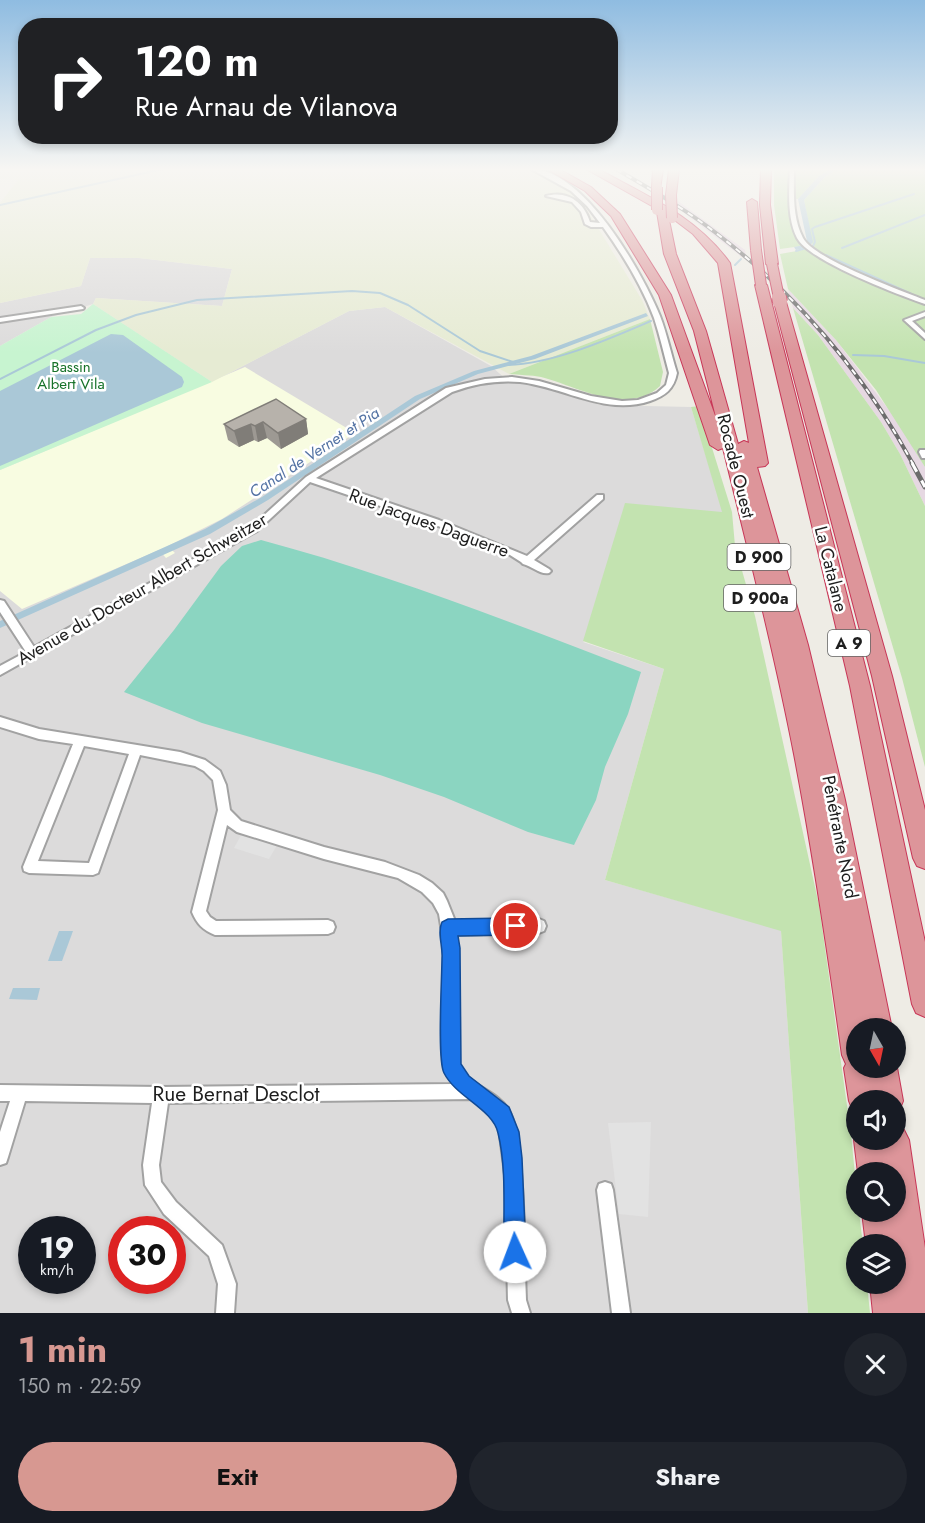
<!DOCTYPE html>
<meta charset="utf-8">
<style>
:root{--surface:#171b24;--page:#20242c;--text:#f1f3f6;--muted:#9ea1a6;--accent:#d79891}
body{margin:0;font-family:Jost,sans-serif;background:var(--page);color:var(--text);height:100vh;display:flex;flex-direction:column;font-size:22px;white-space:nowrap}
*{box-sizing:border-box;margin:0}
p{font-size:20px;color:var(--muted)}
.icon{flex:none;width:33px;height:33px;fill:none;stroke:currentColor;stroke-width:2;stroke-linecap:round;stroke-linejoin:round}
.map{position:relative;height:1313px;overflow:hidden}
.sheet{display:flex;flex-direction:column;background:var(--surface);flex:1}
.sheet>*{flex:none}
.top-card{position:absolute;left:18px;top:18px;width:600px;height:126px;border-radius:24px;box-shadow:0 3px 9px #0003;background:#202124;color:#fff;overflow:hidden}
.needle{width:39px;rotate:171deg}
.buttons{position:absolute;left:846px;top:1018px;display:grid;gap:12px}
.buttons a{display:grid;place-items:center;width:60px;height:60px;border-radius:50%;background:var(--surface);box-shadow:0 3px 9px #0003;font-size:30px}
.speed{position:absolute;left:18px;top:1216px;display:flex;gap:12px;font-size:30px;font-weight:700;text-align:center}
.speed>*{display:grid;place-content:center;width:78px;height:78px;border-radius:50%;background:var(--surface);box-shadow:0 3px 9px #0003;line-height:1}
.speed small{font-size:15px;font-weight:400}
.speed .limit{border:9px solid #d22;background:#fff;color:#111}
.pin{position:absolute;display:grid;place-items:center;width:51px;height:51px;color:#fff;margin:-26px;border:3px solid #fff;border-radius:50%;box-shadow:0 2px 6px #0007}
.me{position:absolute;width:66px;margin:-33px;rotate:358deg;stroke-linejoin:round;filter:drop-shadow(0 0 4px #0008)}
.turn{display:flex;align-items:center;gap:21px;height:126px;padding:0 18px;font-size:27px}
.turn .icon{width:78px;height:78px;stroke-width:2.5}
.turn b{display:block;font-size:42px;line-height:51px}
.round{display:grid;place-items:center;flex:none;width:63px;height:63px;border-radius:32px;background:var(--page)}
.headline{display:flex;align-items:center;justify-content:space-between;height:102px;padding:0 18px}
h1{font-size:36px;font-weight:700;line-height:45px;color:var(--accent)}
.action{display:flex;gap:12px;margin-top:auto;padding:12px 18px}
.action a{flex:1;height:69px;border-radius:36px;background:var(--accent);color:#111;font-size:24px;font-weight:700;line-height:69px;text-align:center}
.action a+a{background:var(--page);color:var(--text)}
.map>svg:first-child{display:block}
.residential{fill:#dcdbdb;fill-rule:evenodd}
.industrial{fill:#e6d8e2}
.education{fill:#f8fce1}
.farmland{fill:#e6ebd3}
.grass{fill:#c3e3b0}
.park{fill:#c7f4d0}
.pitch{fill:#8bd5c1}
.parking{fill:#e2e2e2}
.water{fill:#aac8d7}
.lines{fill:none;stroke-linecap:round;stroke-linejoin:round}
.stream{stroke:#aac8d7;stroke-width:2}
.street-casing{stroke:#a2a2a2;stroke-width:4}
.highway-casing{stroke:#c83657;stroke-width:2}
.street{fill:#fff;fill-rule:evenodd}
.highway{fill:#dd959a;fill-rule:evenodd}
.rail-far1-casing{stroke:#6c6c6c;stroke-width:4}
.rail-casing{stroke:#6c6c6c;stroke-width:5}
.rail-far1{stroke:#fff;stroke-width:2;stroke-dasharray:6;stroke-linecap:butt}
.rail{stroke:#fff;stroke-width:3;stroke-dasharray:10;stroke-linecap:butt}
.highway-bridge-far1-casing{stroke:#c83657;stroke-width:12;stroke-linecap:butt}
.highway-bridge-casing{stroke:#c83657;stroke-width:16;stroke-linecap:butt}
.highway-bridge-far1{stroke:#dd959a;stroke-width:10}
.highway-bridge{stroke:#dd959a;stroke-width:14}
.wall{fill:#9d9993}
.shaded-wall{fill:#807d78}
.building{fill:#b7b2ab;stroke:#807d78;stroke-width:1.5}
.route{fill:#1a73e8;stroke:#114b97;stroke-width:1.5}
.labels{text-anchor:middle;stroke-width:5;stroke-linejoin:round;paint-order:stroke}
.far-park-label{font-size:15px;fill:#177229;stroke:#fff}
.far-water-label{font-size:16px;font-style:italic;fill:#5473a4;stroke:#fff}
.shield{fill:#fff;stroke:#626262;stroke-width:1.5}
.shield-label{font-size:16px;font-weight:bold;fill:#1e1e1e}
.street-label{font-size:18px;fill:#1e1e1e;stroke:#fff}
.near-street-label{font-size:21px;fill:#1e1e1e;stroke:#fff}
</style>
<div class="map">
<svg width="925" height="1313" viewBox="0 0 925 1313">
<rect width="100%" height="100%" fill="#eeece5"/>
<!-- residential -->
<g class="residential">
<path d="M 90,258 L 139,258 L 232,269 L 222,306 L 96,298 L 93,304 L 51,317 L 0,346 L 0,303 L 81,286 Z"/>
<path d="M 385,307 L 491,366 L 508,381 L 534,385 L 600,405 L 691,407 L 723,512 L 583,642 L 664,669 L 605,880 L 781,930 L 808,1313 L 0,1313 L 0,470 L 212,382 L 349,311 ZM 32,1230 L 82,1230 L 82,1281 L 32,1281 ZM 122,1230 L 172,1230 L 172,1281 L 122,1281 Z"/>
</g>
<!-- industrial -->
<g class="industrial">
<path d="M 678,201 L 745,250 L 747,261 L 679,209 Z"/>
<path d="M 788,289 L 836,340 L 898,422 L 925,467 L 925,506 L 900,454 L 881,422 L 818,335 L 793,308 Z"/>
</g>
<!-- education -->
<path class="education" d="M 245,367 L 355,433 L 222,519 L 168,546 L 175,553 L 166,558 L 159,550 L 22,609 L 0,591 L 0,470 Z"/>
<!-- farmland -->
<path class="farmland" d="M 0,169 L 529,169 L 571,192 L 581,200 L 642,300 L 650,319 L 509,374 L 385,307 L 349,311 L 212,382 L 93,304 L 96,298 L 222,306 L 232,269 L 139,258 L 90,258 L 81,286 L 0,303 L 0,203 L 18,180 L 0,179 Z"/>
<!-- grass -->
<g class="grass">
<path d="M 774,169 L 789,169 C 789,190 787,230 804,245 L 802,246 L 780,249 L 774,205 Z"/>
<path d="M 795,169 L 831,169 L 819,176 L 798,199 L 795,199 Z"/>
<path d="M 837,169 L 925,169 L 925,467 L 876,390 L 836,340 L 788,289 L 780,254 L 813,248 L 804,200 L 824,178 Z"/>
<path d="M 793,308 L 818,335 L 881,422 L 900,454 L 925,506 L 925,767 L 902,678 Z"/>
<path d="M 650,319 L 663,372 L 660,386 C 627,417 577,386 541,377 C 531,375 519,375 509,374 Z"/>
<path d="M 699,406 L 732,512 L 735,546 L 755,616 L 819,905 L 851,1134 L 856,1185 L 856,1212 L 859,1212 L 863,1245 L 856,1245 L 856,1284 L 867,1284 L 870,1313 L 808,1313 L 781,931 L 605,880 L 664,669 L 583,641 L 625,503 L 722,512 L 691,407 Z"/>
</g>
<!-- park -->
<path class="park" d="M 93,304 L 212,382 L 0,470 L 0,346 L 51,317 L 81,314 Z"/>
<!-- pitch -->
<path class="pitch" d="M 261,540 C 389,574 517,625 641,672 L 628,714 L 605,767 L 596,800 L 574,845 L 528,832 L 444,797 L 380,775 L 202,723 L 124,692 L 174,630 L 221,566 L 242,546 Z"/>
<!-- parking -->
<g class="parking">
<path d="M 245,828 L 280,840 L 269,859 L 234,848 Z"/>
<path d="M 651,1122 L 648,1217 L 619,1214 L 608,1123 Z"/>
</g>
<!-- water -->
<g class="water">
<path d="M 831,169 L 837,169 L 824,178 L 804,200 L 813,242 L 809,247 L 796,250 L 794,247 L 804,245 L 807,241 L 798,199 L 819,176 Z"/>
<path d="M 646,313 L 648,316 L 535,359 L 478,374 L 420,399 L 268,500 L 210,534 L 0,628 L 0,621 L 205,529 L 262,497 L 415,396 L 474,371 L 531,356 Z"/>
<path d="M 111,334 L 123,335 L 182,377 L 184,382 L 182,387 L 0,466 L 0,391 Z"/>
<path d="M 59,931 L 73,931 L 62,961 L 48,961 Z"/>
<path d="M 13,988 L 40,988 L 37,1000 L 9,999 Z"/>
</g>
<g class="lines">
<!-- stream -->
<g class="stream">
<path d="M 0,205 L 163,169"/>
<path d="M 842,248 L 925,215"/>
<path d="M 796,251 L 813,246 L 815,242 L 812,229 L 815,227 L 914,194"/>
<path d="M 826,255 L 925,300"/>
<path d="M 735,265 L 741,259"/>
<path d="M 853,355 L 884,356 L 925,363"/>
<path d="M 507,365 C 553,364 609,339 651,321"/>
<path d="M 0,379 L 96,330 L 136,315 L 197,300 L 352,291 L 380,293 L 408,305 L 480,351 L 513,362"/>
</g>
<!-- street casing -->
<g class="street-casing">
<g id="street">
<path d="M 531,169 C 584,169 642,272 660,316 C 667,334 671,354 677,373 C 674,389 665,396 650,401 C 605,416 564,387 520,382 C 496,380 474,384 452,392 L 316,478 L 439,520 L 527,556 L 597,495 L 603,495 L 603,499 L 534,560 L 549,569 L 551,571 L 549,573 C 540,575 532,566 523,564 L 521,562 L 510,555 L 433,524 L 310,482 L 257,531 L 0,675 L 0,666 L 26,652 L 0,612 L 0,600 L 4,601 L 34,647 L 251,527 L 306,477 L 446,388 L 485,379 L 512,377 L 539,381 L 591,396 L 622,401 L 638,400 L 657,393 L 666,385 L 669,373 C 664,355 660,336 654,318 C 642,286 623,255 603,227 L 591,227 L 585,224 L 581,212 L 572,202 L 546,196 C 567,190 584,202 590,222 L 600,223 L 587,206 L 571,191 Z"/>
<path d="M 790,169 L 794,169 C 794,191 792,217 803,238 C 814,259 900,290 925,300 L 925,304 C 899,295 809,261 797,238 C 787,218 789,192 790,169 Z"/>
<path d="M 81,306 L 84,308 L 83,309 L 0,322 L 0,318 Z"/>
<path d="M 925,312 L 925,316 L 912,321 L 925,333 L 925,339 L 904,320 Z"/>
<path d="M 920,450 L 925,450 L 925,458 L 922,458 L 919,452 Z"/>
<path d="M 0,717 L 39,729 L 180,752 L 205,760 L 220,771 L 226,785 L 230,810 L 241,821 L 324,847 L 385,862 L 419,875 L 432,883 L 443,893 L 447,901 L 455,921 L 539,919 L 544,921 L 546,926 L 544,931 L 539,933 L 457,935 L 458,1062 C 465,1086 496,1089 508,1109 C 517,1124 518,1145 520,1162 C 525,1208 524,1254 526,1300 L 530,1313 L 512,1313 L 508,1300 L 505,1174 L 499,1128 L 496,1119 L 491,1113 L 473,1099 L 168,1103 L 159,1165 L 161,1182 L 176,1202 L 222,1245 L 236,1284 L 234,1313 L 216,1313 L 218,1284 L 209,1256 L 164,1214 L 145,1185 L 143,1165 L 152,1103 L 25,1101 L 8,1157 L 6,1163 L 0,1165 L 0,1132 L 10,1101 L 0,1101 L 0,1085 L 161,1087 L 454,1084 L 447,1073 L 443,1062 L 444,944 L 439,914 L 433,903 L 422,892 L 398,878 L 324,859 L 237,832 L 227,825 L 206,911 L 210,917 L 216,921 L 328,920 L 333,922 L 335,927 L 333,932 L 328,934 L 215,935 C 203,930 197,924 192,912 L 218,810 L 213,780 L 204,771 L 195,766 L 140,755 L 98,873 L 93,875 L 29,873 L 24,871 L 23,867 L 73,744 L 39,739 L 0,727 ZM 84,746 L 129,754 L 89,863 L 38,861 Z"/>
<path d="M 605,1182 L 611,1184 L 613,1190 L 630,1313 L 612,1313 L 597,1190 L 599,1184 Z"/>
</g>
</g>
<!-- highway casing -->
<g class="highway-casing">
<g id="highway">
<path d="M 547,169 L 559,169 L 591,187 L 620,214 L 671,295 L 717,421 L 694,331 L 664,254 L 657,212 L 659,210 L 586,169 L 598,169 C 647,196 696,216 730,263 L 768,463 L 765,466 L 757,467 L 808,645 L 845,800 L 892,1029 L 856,1029 L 856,1068 L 896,1068 L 896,1062 L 903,1101 L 899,1111 L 896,1113 L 896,1101 L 856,1101 L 856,1113 L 853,1111 L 849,1101 L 844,1068 L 846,1064 L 842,1055 C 828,954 813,854 794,754 C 774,651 748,550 723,448 L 718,450 L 710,445 L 659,295 L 611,216 L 585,191 ZM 668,215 L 693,234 L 718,263 L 749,443 L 744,441 L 738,444 L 706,331 L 676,254 Z"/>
<path d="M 653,169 L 663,169 L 660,189 L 652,187 Z"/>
<path d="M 669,169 L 679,169 L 676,195 L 671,198 L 666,195 Z"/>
<path d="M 761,169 L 771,169 L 770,205 L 778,264 L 772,267 L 766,264 L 760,205 Z"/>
<path d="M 752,199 L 757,202 L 761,250 L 756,253 L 751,250 L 747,202 Z"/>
<path d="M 761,281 L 767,285 L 870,686 L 925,942 L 925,1017 L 916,1013 L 912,1004 L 850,686 L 755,285 Z"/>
<path d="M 780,298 L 786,302 L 892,676 L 925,810 L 925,869 L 917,866 L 913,858 L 872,676 L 774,302 Z"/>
<path d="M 896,1126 L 904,1130 L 909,1140 L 925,1248 L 925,1313 L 873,1313 L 870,1284 L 896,1284 L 896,1245 L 866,1245 L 862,1212 L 896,1212 L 896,1173 L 858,1173 L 854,1140 L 856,1134 L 856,1140 L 896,1140 Z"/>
</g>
</g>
<!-- street -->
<use href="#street" class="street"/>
<!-- highway -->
<use href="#highway" class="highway"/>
<!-- rail-far1 casing -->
<g class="rail-far1-casing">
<path id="rail-far1" d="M 616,169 C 650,189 685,209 716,233 C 797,295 864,374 913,464"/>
</g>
<!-- rail casing -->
<g class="rail-casing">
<path id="rail" d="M 912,463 L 925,487"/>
</g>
<!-- rail-far1 -->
<use href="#rail-far1" class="rail-far1"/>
<!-- rail -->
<use href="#rail" class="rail"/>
<!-- highway-bridge-far1 casing -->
<g class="highway-bridge-far1-casing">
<g id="highway-bridge-far1">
<path d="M 657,187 L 657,210"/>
<path d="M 671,195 L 672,218"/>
<path d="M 756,250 L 761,285"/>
<path d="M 772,264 L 779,298"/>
</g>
</g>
<!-- highway-bridge casing -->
<g class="highway-bridge-casing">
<path id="highway-bridge" d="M 779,297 L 780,302"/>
</g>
<!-- highway-bridge-far1 -->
<use href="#highway-bridge-far1" class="highway-bridge-far1"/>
<!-- highway-bridge -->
<use href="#highway-bridge" class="highway-bridge"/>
</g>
<!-- wall -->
<path class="wall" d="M 306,419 L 308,434 L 281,449 L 267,438 L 258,442 L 254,440 L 239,447 L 228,440 L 224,424 Z"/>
<!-- shaded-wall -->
<g class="shaded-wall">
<path d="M 306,419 L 308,434 L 281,449 L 278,433 Z"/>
<path d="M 263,422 L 267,438 L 258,442 L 255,426 Z"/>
<path d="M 251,424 L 254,440 L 239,447 L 234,431 Z"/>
</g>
<!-- building -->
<path class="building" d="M 276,399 L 306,419 L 278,433 L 263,422 L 255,426 L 251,424 L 234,431 L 224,424 Z"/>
<!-- sky -->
<linearGradient id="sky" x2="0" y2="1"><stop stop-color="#8fbce1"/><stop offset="0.48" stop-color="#f7f6f3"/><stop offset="1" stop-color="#f7f6f3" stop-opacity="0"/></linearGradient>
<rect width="925" height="353" fill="url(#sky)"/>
<!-- route -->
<path class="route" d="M 516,918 L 523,920 L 525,926 L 523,932 L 516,935 L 458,936 L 460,948 L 461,1064 L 469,1076 L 509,1107 L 519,1132 L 522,1158 L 526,1252 L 523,1260 L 515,1264 L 507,1260 L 504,1252 C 503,1215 507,1169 498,1133 C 493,1109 456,1097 444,1073 C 437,1060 442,977 442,958 C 443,946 437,933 442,922 L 448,919 Z"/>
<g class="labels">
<!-- far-park labels -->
<g class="far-park-label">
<text x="71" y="372">Bassin<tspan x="71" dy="17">Albert Vila</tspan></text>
</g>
<!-- far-water labels -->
<g class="far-water-label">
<text transform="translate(314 452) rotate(-33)" y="6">Canal de Vernet et Pia</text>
</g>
<!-- shield labels -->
<g class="shield">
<rect x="727.5" y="544" width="63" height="26" rx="4.5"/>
<rect x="724" y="585" width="72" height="26" rx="4.5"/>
<rect x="828" y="630" width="42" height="26" rx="4.5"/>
</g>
<g class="shield-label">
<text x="759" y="563">D 900</text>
<text x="760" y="604">D 900a</text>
<text x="849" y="649">A 9</text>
</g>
<!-- street labels -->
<g class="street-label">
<text transform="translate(736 466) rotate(76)" y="6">Rocade Ouest</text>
<text transform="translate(429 523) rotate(20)" y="6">Rue Jacques Daguerre</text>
<text transform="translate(831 569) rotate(76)" y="6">La Catalane</text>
<text transform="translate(142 589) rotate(-30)" y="6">Avenue du Docteur Albert Schweitzer</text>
<text transform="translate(840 837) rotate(79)" y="6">Pénétrante Nord</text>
</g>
<!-- near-street labels -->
<g class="near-street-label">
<text x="236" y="1101">Rue Bernat Desclot</text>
</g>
</g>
</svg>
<div class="buttons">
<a><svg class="needle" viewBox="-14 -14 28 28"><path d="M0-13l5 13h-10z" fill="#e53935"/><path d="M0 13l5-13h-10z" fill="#9ea1a6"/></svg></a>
<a><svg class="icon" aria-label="sound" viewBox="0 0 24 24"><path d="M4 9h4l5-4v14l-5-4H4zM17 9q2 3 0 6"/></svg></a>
<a><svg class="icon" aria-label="search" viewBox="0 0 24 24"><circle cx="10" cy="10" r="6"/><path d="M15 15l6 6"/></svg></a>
<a><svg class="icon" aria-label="layers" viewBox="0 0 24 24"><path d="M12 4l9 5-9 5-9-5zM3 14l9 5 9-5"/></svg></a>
</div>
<div class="speed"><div>19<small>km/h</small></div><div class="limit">30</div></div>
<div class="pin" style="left:516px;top:926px;background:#d93025"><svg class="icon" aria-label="arrive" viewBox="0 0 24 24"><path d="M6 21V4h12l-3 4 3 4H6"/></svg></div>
<svg class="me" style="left:515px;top:1252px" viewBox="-20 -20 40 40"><circle r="19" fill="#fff"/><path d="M0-13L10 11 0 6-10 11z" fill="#1a73e8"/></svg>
<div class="top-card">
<div class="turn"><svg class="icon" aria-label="right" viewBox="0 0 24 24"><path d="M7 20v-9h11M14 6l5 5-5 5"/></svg><div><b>120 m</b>Rue Arnau de Vilanova</div></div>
</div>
</div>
<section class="sheet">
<div class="headline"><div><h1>1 min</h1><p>150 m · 22:59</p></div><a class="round"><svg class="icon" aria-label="close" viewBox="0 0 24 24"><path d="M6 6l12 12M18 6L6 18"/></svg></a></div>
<div class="action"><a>Exit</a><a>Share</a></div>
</section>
